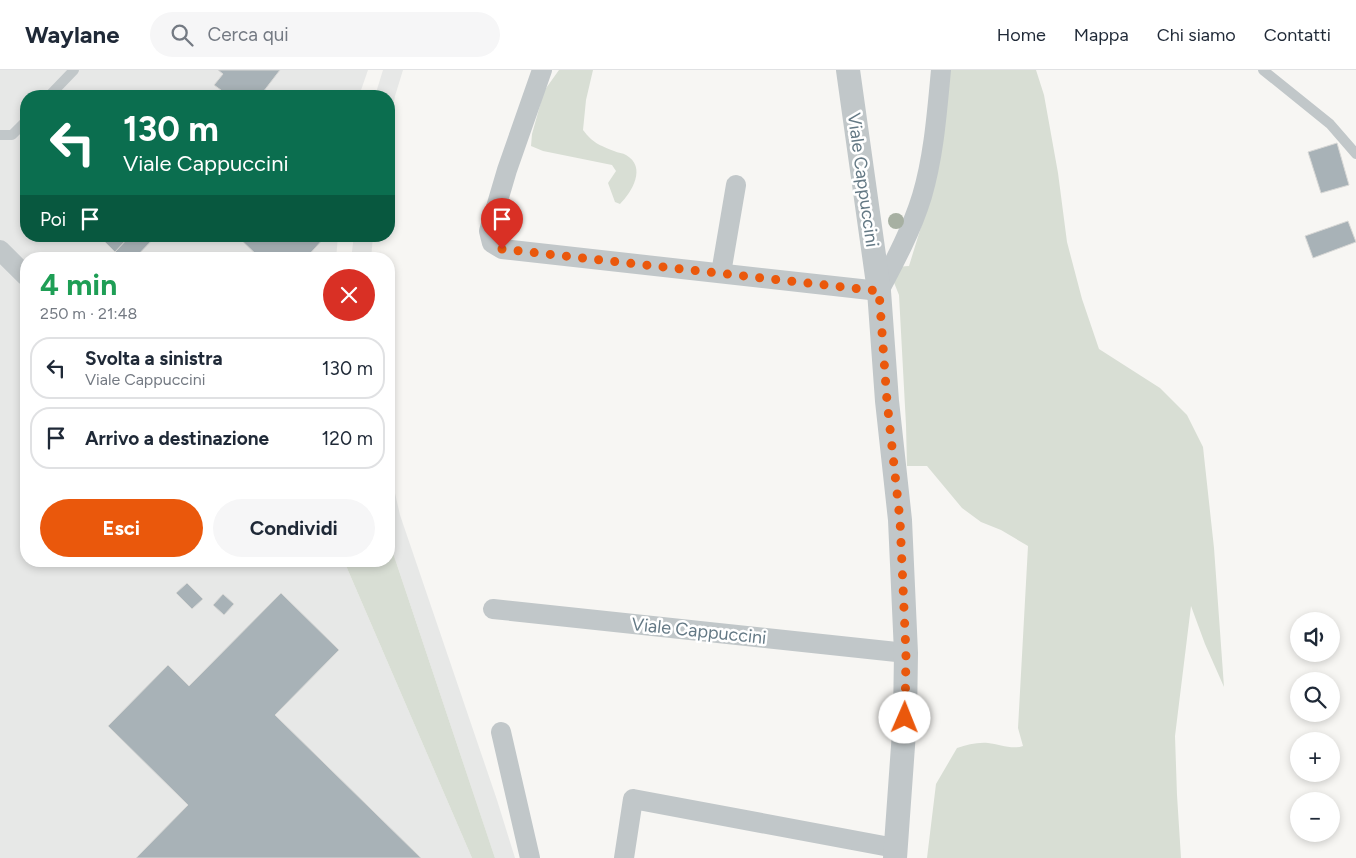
<!DOCTYPE html>
<html lang="it">
<meta charset="utf-8">
<style>
:root{--surface:#fff;--page:#f6f6f7;--text:#1f2937;--muted:#747a83;--line:#e0e1e3;--accent:#ea580c}
body{margin:0;font-family:Figtree,sans-serif;background:var(--page);color:var(--text);height:100vh;display:flex;flex-direction:column;font-size:19px;white-space:nowrap}
*{box-sizing:border-box;margin:0}
p{font-size:16px;color:var(--muted)}
.icon{flex:none;width:28px;height:28px;fill:none;stroke:currentColor;stroke-width:2;stroke-linecap:round;stroke-linejoin:round}
.map{position:relative;flex:1;overflow:hidden}
.side{position:absolute;left:20px;top:182px;width:375px;height:315px;display:flex;flex-direction:column;background:var(--surface);border-radius:20px;box-shadow:0 2px 8px #0003}
.side>*{flex:none}
.hud{position:absolute;left:20px;top:20px;width:375px;height:152px;border-radius:20px;box-shadow:0 2px 8px #0003;background:#0b6e4f;color:#fff;overflow:hidden}
.buttons{position:absolute;left:1290px;top:542px;display:grid;gap:10px}
.buttons a{display:grid;place-items:center;width:50px;height:50px;border-radius:50%;background:var(--surface);box-shadow:0 2px 8px #0003;font-size:25px}
.pin{position:absolute;display:grid;place-items:center;width:42px;height:42px;color:#fff;margin:-51px -21px;border-radius:50% 50% 50% 0;rotate:-45deg;box-shadow:0 0 5px #0007}
.pin .icon{rotate:45deg}
.me{position:absolute;width:55px;margin:-28px;rotate:1deg;stroke-linejoin:round;filter:drop-shadow(0 0 4px #0008)}
.turn{display:flex;align-items:center;gap:18px;height:105px;padding:0 20px;font-size:22px}
.turn .icon{width:65px;height:65px;stroke-width:2.5}
.turn b{display:block;font-size:35px;line-height:42px}
.then{display:flex;align-items:center;height:48px;padding:0 20px;background:#0003;gap:10px;font-size:19px}
.round{display:grid;place-items:center;flex:none;width:52px;height:52px;border-radius:26px;background:var(--page)}
.summary{display:flex;align-items:center;justify-content:space-between;height:85px;padding:0 20px}
h1{font-size:30px;font-weight:700;line-height:38px;color:#1e9e55}
.cta{display:flex;gap:10px;margin-top:auto;padding:10px 20px}
.cta a{flex:1;height:58px;border-radius:30px;background:var(--accent);color:#fff;font-size:20px;font-weight:700;line-height:58px;text-align:center}
.cta a+a{background:var(--page);color:var(--text)}
ul{padding:0;list-style:none}
li{display:flex;align-items:center;gap:15px;height:62px;margin:0 10px 8px;padding:0 10px;border:2px solid var(--line);border-radius:20px}
li div{flex:1}
li b{display:block;font-size:19px}
li em{font-style:normal}
header{display:flex;align-items:center;gap:30px;box-sizing:border-box;height:70px;padding:0 25px;background:var(--surface);border-bottom:1px solid var(--line)}
header strong{font-size:24px}
nav{display:flex;gap:28px;margin-inline-start:auto;font-size:18px}
.search{width:350px;height:45px;background:var(--page);display:flex;align-items:center;gap:12px;box-sizing:border-box;padding:0 18px;border-radius:28px;color:var(--muted);font-size:19px}
.map>svg:first-child{display:block}
.built{fill:#e7e8e7}
.green{fill:#d8ded4}
.building{fill:#a8b2b7;stroke:#d8d8d6}
.lines{fill:none;stroke-linecap:round;stroke-linejoin:round}
.service{stroke:#c1c7c9;stroke-width:10}
.minor{stroke:#c1c7c9;stroke-width:20}
.tertiary{stroke:#c1c7c9;stroke-width:24}
.tree{fill:#a7b0a2}
.route{stroke:#ea580c;stroke-width:9;stroke-dasharray:0 16.2}
.labels{text-anchor:middle;stroke-width:5;stroke-linejoin:round;paint-order:stroke}
.street-label{font-size:18px;fill:#647985;stroke:#fff}
</style>
<header>
<strong>Waylane</strong>
<div class="search"><svg class="icon" aria-label="search" viewBox="0 0 24 24"><circle cx="10" cy="10" r="6"/><path d="M15 15l6 6"/></svg>Cerca qui</div>
<nav><a>Home</a><a>Mappa</a><a>Chi siamo</a><a>Contatti</a></nav>
</header>
<div class="map">
<svg width="1356" height="788" viewBox="0 0 1356 788">
<rect width="100%" height="100%" fill="#f7f6f3"/>
<!-- built -->
<g class="built">
<path d="M 0,0 L 368,0 L 359,26 L 26,26 L 26,166 L 338,166 L 336,189 L 26,189 L 26,491 L 344,491 L 472,788 L 0,788 Z"/>
<path d="M 383,0 L 403,0 L 395,26 L 389,60 L 389,26 L 375,26 Z"/>
<path d="M 354,166 L 373,166 L 371,189 L 351,189 Z"/>
<path d="M 389,397 L 400,445 L 497,730 L 515,788 L 495,788 L 389,471 Z"/>
</g>
<!-- green -->
<g class="green">
<path d="M 559,0 L 593,0 L 586,30 L 583,60 C 593,73 599,75 614,81 C 618,83 623,83 626,85 C 647,97 632,122 620,134 L 615,132 L 608,113 L 616,101 L 612,95 L 543,81 L 531,76 L 532,64 L 544,21 Z"/>
<path d="M 950,0 L 1036,0 L 1044,25 L 1058,103 L 1067,172 L 1082,229 L 1099,279 L 1160,318 L 1187,345 L 1203,377 L 1214,478 L 1224,617 L 1205,574 L 1191,536 L 1175,666 L 1177,725 L 1181,788 L 927,788 L 936,714 L 957,678 C 967,675 977,672 988,673 C 999,674 1012,680 1023,676 L 1018,658 L 1028,476 L 1001,460 L 981,452 L 962,438 L 927,396 L 907,396 L 906,355 L 899,225 L 893,210 L 894,197 L 909,196 L 933,118 Z"/>
<path d="M 389,471 L 495,788 L 472,788 L 344,491 L 389,491 Z"/>
</g>
<!-- building -->
<g class="building">
<path d="M 218,0 L 280,0 L 260,26 L 229,26 L 214,15 L 223,4 Z"/>
<path d="M 1337,73 L 1349,115 L 1321,123 L 1308,82 Z"/>
<path d="M 1348,151 L 1356,172 L 1313,188 L 1305,166 Z"/>
<path d="M 99,166 L 130,166 L 115,182 Z"/>
<path d="M 130,166 L 156,166 L 134,189 L 122,189 L 115,182 Z"/>
<path d="M 237,166 L 324,166 L 325,167 L 305,189 L 261,189 Z"/>
<path d="M 187,513 L 203,529 L 192,539 L 176,523 Z"/>
<path d="M 281,523 L 339,580 L 275,645 L 421,788 L 136,788 L 188,735 L 108,656 L 168,595 L 189,616 Z"/>
<path d="M 223,524 L 234,534 L 224,545 L 213,535 Z"/>
</g>
<g class="lines">
<!-- service -->
<g class="service">
<path d="M 1263,0 L 1330,54 L 1356,84"/>
<path d="M 49,26 L 74,0"/>
<path d="M 0,65 L 12,65 L 26,51"/>
</g>
<!-- minor -->
<g class="minor">
<path d="M 542,0 L 507,100 L 489,161 L 492,173 L 502,179 L 879,221 C 895,191 912,159 922,126 C 934,85 937,42 941,0"/>
<path d="M 0,180 L 26,206"/>
<path d="M 721,203 L 736,115"/>
<path d="M 493,539 L 906,583"/>
<path d="M 501,662 L 530,788"/>
<path d="M 624,788 L 633,729 L 895,778"/>
</g>
<!-- tertiary -->
<path class="tertiary" d="M 848,0 L 879,221 L 887,331 L 900,450 L 906,583 L 905,648 L 895,788"/>
</g>
<!-- trees -->
<circle class="tree" cx="896" cy="151" r="8"/>
<g class="lines">
<!-- route -->
<path class="route" d="M 502,179 L 879,221 L 887,331 L 900,450 L 906,583 L 905,648"/>
</g>
<g class="labels">
<!-- street labels -->
<g class="street-label">
<text transform="translate(863 110) rotate(82)" y="6">Viale Cappuccini</text>
<text transform="translate(699 561) rotate(6)" y="6">Viale Cappuccini</text>
</g>
</g>
</svg>
<div class="buttons">
<a><svg class="icon" aria-label="sound" viewBox="0 0 24 24"><path d="M4 9h4l5-4v14l-5-4H4zM17 9q2 3 0 6"/></svg></a>
<a><svg class="icon" aria-label="search" viewBox="0 0 24 24"><circle cx="10" cy="10" r="6"/><path d="M15 15l6 6"/></svg></a>
<a>+</a>
<a>−</a>
</div>
<div class="pin" style="left:502px;top:179px;background:#d93025"><svg class="icon" aria-label="arrive" viewBox="0 0 24 24"><path d="M6 21V4h12l-3 4 3 4H6"/></svg></div>
<svg class="me" style="left:905px;top:648px" viewBox="-20 -20 40 40"><circle r="19" fill="#fff"/><path d="M0-13L10 11 0 6-10 11z" fill="#ea580c"/></svg>
<div class="hud">
<div class="turn"><svg class="icon" aria-label="left" viewBox="0 0 24 24"><path d="M17 20v-9H6M10 6l-5 5 5 5"/></svg><div><b>130 m</b>Viale Cappuccini</div></div>
<div class="then">Poi<svg class="icon" aria-label="arrive" viewBox="0 0 24 24"><path d="M6 21V4h12l-3 4 3 4H6"/></svg></div>
</div>
<section class="side">
<div class="summary"><div><h1>4 min</h1><p>250 m · 21:48</p></div><a class="round" style="background:#d93025;color:#fff"><svg class="icon" aria-label="close" viewBox="0 0 24 24"><path d="M6 6l12 12M18 6L6 18"/></svg></a></div>
<ul>
<li><svg class="icon" aria-label="left" viewBox="0 0 24 24"><path d="M17 20v-9H6M10 6l-5 5 5 5"/></svg><div><b>Svolta a sinistra</b><p>Viale Cappuccini</p></div><em>130 m</em></li>
<li><svg class="icon" aria-label="arrive" viewBox="0 0 24 24"><path d="M6 21V4h12l-3 4 3 4H6"/></svg><div><b>Arrivo a destinazione</b></div><em>120 m</em></li>
</ul>
<div class="cta"><a>Esci</a><a>Condividi</a></div>
</section>
</div>
